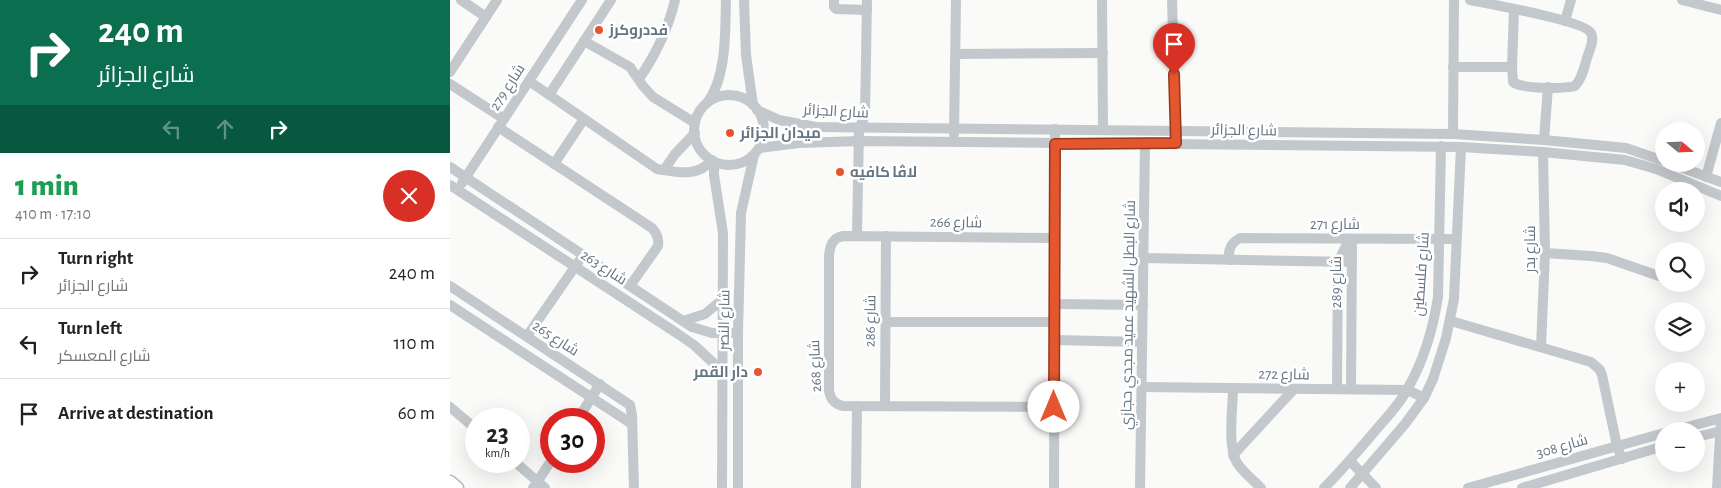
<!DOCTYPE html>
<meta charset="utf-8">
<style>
:root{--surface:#fff;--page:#f2f2f2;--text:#222;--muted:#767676;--line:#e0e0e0}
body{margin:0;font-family:"Alegreya Sans",Cairo,sans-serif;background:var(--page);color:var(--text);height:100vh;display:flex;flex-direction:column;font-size:19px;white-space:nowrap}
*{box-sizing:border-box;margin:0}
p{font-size:16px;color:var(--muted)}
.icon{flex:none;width:28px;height:28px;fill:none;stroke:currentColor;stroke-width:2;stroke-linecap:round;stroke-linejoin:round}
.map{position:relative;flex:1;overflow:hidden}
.details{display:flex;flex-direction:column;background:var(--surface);width:450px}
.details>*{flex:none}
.banner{background:#0b6e4f;color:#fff;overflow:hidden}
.needle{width:32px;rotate:109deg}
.buttons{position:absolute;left:1205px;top:122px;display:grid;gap:10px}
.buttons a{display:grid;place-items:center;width:50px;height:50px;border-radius:50%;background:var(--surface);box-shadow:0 5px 20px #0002;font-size:25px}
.speed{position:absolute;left:15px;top:408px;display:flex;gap:10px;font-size:25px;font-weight:700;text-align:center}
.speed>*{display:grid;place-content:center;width:65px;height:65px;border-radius:50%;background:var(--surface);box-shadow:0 5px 20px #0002;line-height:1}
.speed small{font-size:12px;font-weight:400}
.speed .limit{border:8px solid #d22;background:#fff;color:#111}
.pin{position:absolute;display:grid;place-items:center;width:42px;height:42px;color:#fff;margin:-51px -21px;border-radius:50% 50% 50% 0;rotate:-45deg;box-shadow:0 0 5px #0007}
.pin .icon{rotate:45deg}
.me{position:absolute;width:55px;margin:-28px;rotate:0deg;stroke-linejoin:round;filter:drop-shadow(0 0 4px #0008)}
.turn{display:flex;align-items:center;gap:18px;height:105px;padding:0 15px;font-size:22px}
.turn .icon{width:65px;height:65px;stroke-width:2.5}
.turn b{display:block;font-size:35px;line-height:42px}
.lanes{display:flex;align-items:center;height:48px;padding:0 15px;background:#0003;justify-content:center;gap:25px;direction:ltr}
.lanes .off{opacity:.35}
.round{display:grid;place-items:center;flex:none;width:52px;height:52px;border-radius:26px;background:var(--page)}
.head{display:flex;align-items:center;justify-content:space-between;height:85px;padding:0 15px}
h1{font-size:30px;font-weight:800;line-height:38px;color:#1e9e55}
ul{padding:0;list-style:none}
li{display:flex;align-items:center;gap:15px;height:70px;padding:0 15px;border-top:1px solid var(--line)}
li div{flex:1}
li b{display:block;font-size:19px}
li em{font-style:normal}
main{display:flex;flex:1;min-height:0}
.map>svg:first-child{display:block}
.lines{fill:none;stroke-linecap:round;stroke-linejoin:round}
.major-casing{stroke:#b5babe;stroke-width:15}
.minor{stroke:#c3c8cc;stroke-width:10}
.major{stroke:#fff;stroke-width:12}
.route-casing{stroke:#94391e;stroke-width:12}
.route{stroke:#e4572e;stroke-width:9}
.poi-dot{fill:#e4572e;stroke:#fff;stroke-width:2}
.labels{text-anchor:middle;stroke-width:5;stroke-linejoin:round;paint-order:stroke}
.poi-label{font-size:15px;font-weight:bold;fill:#657683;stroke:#fff;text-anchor:start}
.street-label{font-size:15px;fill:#657683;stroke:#fff}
</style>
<main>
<section class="details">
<div class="banner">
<div class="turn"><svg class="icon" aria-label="right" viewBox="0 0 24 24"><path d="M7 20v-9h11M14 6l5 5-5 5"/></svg><div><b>240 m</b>شارع الجزائر</div></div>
<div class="lanes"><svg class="icon off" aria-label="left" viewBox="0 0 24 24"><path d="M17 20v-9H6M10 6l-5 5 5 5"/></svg><svg class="icon off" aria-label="ahead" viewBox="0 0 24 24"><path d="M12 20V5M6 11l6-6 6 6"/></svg><svg class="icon" aria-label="right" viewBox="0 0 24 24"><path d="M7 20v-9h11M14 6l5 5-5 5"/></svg></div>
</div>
<div class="head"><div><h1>1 min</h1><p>410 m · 17:10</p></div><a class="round" style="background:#d93025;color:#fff"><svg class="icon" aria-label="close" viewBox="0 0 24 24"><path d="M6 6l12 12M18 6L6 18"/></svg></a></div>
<ul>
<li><svg class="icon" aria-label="right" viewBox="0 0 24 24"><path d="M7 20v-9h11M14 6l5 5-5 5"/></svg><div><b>Turn right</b><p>شارع الجزائر</p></div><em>240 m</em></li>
<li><svg class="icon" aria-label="left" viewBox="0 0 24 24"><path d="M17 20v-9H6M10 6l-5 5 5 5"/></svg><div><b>Turn left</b><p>شارع المعسكر</p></div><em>110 m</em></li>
<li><svg class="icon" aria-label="arrive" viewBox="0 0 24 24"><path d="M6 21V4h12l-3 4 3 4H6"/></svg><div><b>Arrive at destination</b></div><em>60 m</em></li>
</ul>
</section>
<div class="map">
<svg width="1271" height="488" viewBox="0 0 1271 488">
<rect width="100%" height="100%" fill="#fafaf8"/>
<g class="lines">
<!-- major casing -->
<g class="major-casing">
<path id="major" d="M 0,482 L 7,488"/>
</g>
<!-- minor -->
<g class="minor">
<path d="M 11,0 L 36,17"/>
<path d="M 294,0 L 296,55 L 303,105"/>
<path d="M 384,0 L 384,7 L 386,9 L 417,10"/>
<path d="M 652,0 L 653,130"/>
<path d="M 722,0 L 726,136"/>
<path d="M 1020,0 C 1039,4 1135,21 1141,33 C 1145,40 1139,51 1137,58 C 1134,68 1132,79 1125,86 C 1113,89 1072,89 1063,82 L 1062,67 L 1064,10"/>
<path d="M 1232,0 L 1271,10"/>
<path d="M 1115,21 L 1121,0"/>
<path d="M 134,41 L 180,67 L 193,86 L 203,97 L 245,123"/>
<path d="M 506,54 L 653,53"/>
<path d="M 1003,67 L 1062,67"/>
<path d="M 0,72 L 47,0"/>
<path d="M 189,79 C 206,54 218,30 225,0"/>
<path d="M 79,81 L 207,169 C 227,172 247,178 262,160"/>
<path d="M 0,84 L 54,119"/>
<path d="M 99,95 L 161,0"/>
<circle cx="279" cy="130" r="35"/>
<path d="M 257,103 C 277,77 275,31 276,0"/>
<path d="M 307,110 L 329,120 L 366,127 L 1003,134 L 1094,140 L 1176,148 L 1214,161"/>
<path d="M 48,127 L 202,228 C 207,234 209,238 208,246 L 180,286"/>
<path d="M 504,134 L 506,0"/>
<path d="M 1003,134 L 1004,0"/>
<path d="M 1094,140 L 1098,87"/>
<path d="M 309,148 L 349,143 L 409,141 L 1011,147 L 1093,152 L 1175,160 L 1206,169 L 1271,196"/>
<path d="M 264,162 L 264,175 L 273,233 L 272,488"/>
<path d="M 104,164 L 134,119"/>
<path d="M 1222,164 L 1271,182"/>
<path d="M 0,167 L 242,327 L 262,333 L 288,333"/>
<path d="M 214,170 L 225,154 L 245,133"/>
<path d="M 1256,177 L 1271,123"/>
<path d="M 12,183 L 132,0"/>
<path d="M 0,185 L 228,334 L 244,345 L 272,371 L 288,378"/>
<path d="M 407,235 L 409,128 L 415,116 L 417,0"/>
<path d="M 1095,253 L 1141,256 L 1157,258 L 1209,276"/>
<path d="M 693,258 L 902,262"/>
<path d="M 779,260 C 778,249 781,243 790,238 L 1006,239"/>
<path d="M 0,286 L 180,405 L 182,415 L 184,488"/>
<path d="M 604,304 L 693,305"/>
<path d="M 0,305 L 182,424"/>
<path d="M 233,321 L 255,314 L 273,299"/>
<path d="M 1001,321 L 1141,362 L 1150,370 L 1152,375 L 1167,446 L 1172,459"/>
<path d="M 435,322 L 604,322"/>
<path d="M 77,336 L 129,261"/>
<path d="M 604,340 L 692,342"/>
<path d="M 1091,347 L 1095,253 L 1093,152"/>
<path d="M 692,387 L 958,390 L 974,398"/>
<path d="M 783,388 C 783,408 777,446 787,463 C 793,472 803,480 811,488"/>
<path d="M 887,389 L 888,262 L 896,246 L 902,239"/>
<path d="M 901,389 L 902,239"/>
<path d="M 435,406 L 436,236"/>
<path d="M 0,407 L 26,429"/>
<path d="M 604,407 L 393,406 C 384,404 380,399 379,390 L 379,256 C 380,246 382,238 393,236 L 605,238"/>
<path d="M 128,419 L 150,384"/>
<path d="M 1222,431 L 1271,418"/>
<path d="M 1246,437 L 1271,431"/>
<path d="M 783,455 L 844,389"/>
<path d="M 64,461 L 95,488"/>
<path d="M 900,461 L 926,488"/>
<path d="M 83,488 L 101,461"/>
<path d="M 288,488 L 288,333 L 291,213 L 304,155"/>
<path d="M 406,488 L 407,406"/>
<path d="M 604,488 L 605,129"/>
<path d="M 690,488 L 695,143"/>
<path d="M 874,488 C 892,470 909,450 925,431 C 937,417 950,404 958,388 C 974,360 983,329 988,297 L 991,146"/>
<path d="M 900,488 L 955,424 L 974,398 L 983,379 L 996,338 L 1004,299 L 1011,147"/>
<path d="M 1018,488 L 1214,433"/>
<path d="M 1072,488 L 1214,446"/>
<path d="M 1267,488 L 1271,420"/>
</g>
<!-- major -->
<use href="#major" class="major"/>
</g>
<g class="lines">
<!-- route casing -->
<g class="route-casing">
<path id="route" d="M 604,407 L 605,144 L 726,143 L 724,74"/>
</g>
<!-- route -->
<use href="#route" class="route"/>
</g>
<!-- markers -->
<g class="poi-dot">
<circle cx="149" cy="30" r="5"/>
<circle cx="280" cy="133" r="5"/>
<circle cx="390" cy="172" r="5"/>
<circle cx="308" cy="372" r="5"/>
</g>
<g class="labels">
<!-- poi labels -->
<g class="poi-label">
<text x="159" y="35">فددروكرز</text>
<text x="290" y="138">ميدان الجزائر</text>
<text x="400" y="177">لاڤا كافيه</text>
<text x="298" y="377" text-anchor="end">دار القمر</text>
</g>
<!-- street labels -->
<g class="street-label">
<text transform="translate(57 87) rotate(-57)" y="5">شارع 279</text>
<text transform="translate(386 111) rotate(3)" y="5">شارع الجزائر</text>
<text transform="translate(794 130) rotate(1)" y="5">شارع الجزائر</text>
<text transform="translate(506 222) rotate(1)" y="5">شارع 266</text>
<text x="885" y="229">شارع 271</text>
<text transform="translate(1080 249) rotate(-90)" y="5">شارع بدر</text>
<text transform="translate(154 267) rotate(33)" y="5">شارع 263</text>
<text transform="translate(971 274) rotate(-86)" y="5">شارع فلسطين</text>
<text transform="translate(886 282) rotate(-90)" y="5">شارع 289</text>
<text transform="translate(678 315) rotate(-89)" y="5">شارع البطل الشهيد عميد مجدي حجازي</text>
<text transform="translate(274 320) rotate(-89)" y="5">شارع النصر</text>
<text transform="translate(420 321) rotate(-89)" y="5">شارع 286</text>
<text transform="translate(106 338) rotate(33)" y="5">شارع 265</text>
<text transform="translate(365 366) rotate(-92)" y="5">شارع 268</text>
<text transform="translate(834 374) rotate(1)" y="5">شارع 272</text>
<text transform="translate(1112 446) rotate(-16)" y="5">شارع 308</text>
</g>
</g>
</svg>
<div class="buttons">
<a><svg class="needle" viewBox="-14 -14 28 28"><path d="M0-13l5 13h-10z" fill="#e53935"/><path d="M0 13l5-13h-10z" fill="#767676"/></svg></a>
<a><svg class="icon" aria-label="sound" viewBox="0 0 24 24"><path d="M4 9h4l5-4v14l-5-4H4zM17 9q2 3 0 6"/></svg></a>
<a><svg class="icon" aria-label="search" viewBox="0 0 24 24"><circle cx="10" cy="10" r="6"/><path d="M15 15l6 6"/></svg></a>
<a><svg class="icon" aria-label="layers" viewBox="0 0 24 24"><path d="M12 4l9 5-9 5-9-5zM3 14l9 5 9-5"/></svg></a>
<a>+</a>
<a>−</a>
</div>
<div class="speed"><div>23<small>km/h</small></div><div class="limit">30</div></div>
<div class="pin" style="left:724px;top:74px;background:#d93025"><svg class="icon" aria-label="arrive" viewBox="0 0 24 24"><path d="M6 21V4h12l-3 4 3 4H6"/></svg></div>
<svg class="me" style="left:604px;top:407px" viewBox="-20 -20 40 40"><circle r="19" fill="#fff"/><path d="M0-13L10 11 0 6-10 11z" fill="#e4572e"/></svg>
</div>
</main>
